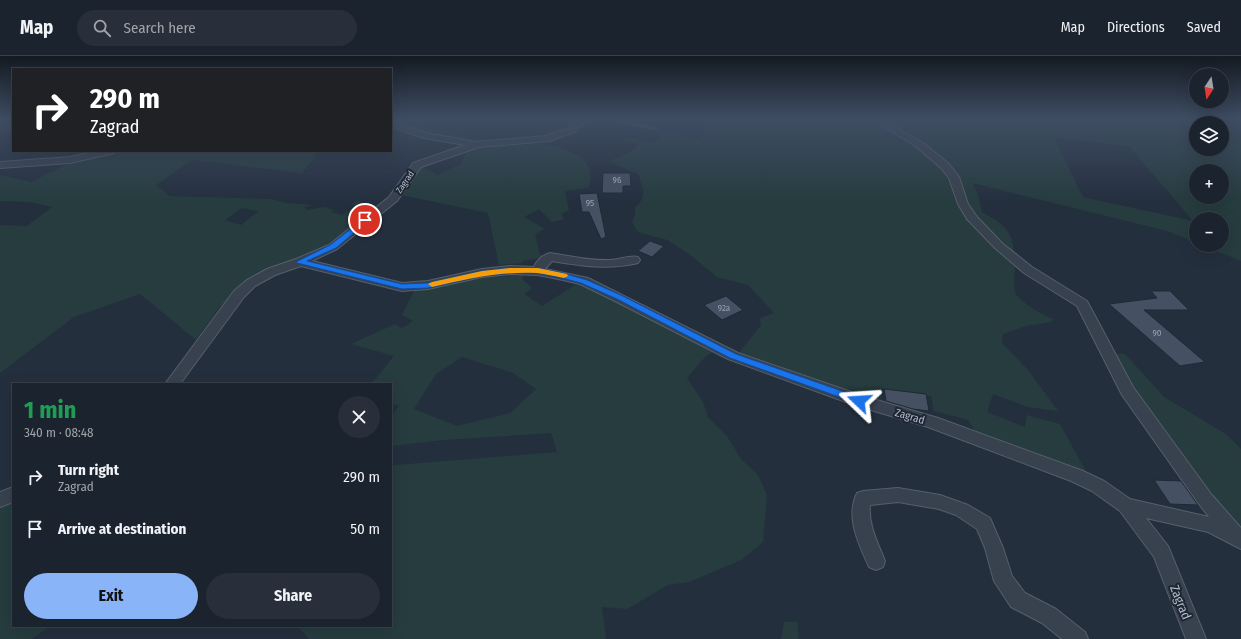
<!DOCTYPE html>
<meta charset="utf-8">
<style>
:root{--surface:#1b232e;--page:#282f3a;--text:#f1f3f6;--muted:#a0a4aa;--line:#39404a;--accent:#8ab4f8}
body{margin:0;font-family:"Fira Sans Condensed",sans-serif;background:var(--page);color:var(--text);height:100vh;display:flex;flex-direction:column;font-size:15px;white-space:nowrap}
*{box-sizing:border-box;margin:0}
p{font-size:13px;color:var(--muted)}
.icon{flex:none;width:22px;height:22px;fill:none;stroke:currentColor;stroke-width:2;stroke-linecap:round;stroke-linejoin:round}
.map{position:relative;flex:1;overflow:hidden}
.drawer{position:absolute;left:12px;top:327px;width:380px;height:244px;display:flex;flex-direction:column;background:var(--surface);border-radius:0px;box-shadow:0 4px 16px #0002,0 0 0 1px var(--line)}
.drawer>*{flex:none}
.guide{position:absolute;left:12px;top:12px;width:380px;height:84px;border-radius:0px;box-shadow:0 4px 16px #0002,0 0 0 1px var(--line);background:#202124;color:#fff;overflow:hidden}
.needle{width:26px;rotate:192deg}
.buttons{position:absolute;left:1189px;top:12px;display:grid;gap:8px}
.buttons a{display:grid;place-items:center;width:40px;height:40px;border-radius:50%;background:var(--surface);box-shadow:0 4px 16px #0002,0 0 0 1px var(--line);font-size:20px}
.pin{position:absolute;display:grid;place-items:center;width:34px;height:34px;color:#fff;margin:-17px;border:2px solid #fff;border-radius:50%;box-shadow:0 1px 4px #0007}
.me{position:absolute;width:44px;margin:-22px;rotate:290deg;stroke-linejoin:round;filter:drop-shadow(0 0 3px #0008)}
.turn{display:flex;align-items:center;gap:14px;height:84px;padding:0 12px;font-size:18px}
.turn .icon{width:52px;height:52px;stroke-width:2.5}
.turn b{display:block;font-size:28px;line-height:34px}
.round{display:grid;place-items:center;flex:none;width:42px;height:42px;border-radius:21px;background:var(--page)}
.overview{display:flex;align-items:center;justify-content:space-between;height:68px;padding:0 12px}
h1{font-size:24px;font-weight:700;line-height:30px;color:#1e9e55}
.cta{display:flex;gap:8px;margin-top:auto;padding:8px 12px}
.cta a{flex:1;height:46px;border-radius:24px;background:var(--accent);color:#111;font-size:16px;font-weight:700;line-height:46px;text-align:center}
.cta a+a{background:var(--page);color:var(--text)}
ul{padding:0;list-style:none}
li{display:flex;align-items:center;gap:12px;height:52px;padding:0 12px}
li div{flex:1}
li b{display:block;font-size:15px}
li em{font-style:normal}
header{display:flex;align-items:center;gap:24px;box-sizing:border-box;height:56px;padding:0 20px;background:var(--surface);border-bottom:1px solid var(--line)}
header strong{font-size:19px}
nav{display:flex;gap:22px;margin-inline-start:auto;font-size:14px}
.search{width:280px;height:36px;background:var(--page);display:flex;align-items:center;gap:10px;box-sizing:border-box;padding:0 14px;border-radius:22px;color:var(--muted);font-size:15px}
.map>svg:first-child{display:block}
.green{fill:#263c3f;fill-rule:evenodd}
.building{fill:#455162;stroke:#1f2835}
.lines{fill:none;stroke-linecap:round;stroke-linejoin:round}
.lane-casing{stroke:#565f6c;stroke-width:2}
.street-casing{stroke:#565f6c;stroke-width:2}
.lane{fill:#38414e;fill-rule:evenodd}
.street{fill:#38414e;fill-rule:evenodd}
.route{fill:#1a73e8;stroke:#114b97}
.slow{fill:#f59e0b}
.labels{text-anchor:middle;stroke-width:4;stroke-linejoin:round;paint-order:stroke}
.number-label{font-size:9px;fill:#98a1af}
.far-street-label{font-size:9px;fill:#b4bcc9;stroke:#1d2633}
.street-label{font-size:11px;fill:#b4bcc9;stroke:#1d2633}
.near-street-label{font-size:13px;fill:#b4bcc9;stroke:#1d2633}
</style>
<header>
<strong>Map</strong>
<div class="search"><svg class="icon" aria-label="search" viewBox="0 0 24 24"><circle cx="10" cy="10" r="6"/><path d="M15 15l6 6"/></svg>Search here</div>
<nav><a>Map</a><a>Directions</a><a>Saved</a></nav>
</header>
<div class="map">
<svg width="1241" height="583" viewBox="0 0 1241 583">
<rect width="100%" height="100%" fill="#242f3e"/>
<!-- green -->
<g class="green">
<path d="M 0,63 L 13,63 L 13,74 L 0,78 Z"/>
<path d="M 391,63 L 395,63 L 437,74 L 490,85 C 455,88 423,77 391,65 Z"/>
<path d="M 715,63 L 1199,63 L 1208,67 L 1196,67 L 1196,93 L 1222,93 L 1222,70 L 1233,72 L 1235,67 L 1234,63 L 1241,63 L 1241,205 L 1202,189 L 1222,189 L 1222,163 L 1196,163 L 1196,187 L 1167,175 L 972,127 L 978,138 L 982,156 C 1002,168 1011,171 1014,196 L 1002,199 L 1015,211 C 1015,219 1013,228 1015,236 C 1018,245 1044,260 1053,263 L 1051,266 L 1026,270 L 1003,278 L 1002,287 L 1028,314 L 1058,355 L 1028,351 L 993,338 L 987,356 L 1025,371 L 1027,359 L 1060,368 L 1088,419 L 975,376 L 968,364 L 934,355 L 931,340 L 881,333 L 882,348 L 738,298 L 761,269 L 760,262 L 774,257 L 748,229 L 717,221 L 689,198 L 667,184 L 638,176 L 632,166 L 635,159 L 635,151 C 648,140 643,132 638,118 L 608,105 C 619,102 631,97 639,88 L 619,84 L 632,82 L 654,87 L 662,80 L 653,78 L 658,73 L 698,83 ZM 1054,82 L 1129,90 L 1193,165 L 1083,141 ZM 1196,115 L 1222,115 L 1222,141 L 1196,141 Z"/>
<path d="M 521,86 C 548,88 603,94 588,132 L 565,135 L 569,154 L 561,158 L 564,163 L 552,166 L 539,153 L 524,161 L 545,173 L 535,178 L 540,199 L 547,199 L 542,203 L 539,202 L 523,205 L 522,207 L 499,209 L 488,157 L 401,139 L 421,109 L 437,119 L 461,108 L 467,94 L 483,89 Z"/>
<path d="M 114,95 L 318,95 L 313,100 L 315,101 L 302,117 L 192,104 L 156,129 L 170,140 L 271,143 L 287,147 L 314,149 L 305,151 L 306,154 L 325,151 L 334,154 L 331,156 L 342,159 L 355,150 L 351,148 L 358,144 L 366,149 L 368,152 L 366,160 L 339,184 L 237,234 L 218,253 L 196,284 L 140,238 L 74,261 L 0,317 L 0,169 L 27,170 L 52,151 L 30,146 L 0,145 L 0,119 L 31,126 L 73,105 ZM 242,152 L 259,155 L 241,169 L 225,164 Z"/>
<path d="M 524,219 L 522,223 L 532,232 L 524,238 L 542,250 L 578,227 L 616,243 L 713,296 L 706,300 L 687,322 L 703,346 L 708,361 L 727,380 L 740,402 L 758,419 L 767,439 L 763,486 L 741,504 L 689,526 L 668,529 L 627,553 L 602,551 L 606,583 L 309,583 L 297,570 L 391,570 L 391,412 L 396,409 L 557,396 L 551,377 L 443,384 L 391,390 L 391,361 L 399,350 L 391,347 L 391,328 L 371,328 L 394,300 L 351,288 L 395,268 L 402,272 L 413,265 L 402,259 L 414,235 L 476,222 ZM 462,301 L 513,317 L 536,333 L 510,357 L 457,370 L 414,353 L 436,318 Z"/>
<path d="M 1112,298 L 1125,298 L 1164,341 L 1226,378 L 1241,393 L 1241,477 L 1174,400 Z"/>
<path d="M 13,441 L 13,570 L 51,570 L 31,583 L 0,583 L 0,448 Z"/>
<path d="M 784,566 L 797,566 L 799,583 L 781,583 Z"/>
</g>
<!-- building -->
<g class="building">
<path d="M 603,117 L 630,117 L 631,130 L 623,130 L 623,137 L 602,137 Z"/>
<path d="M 597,137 L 606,181 L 601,183 L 589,156 L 582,156 L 579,138 Z"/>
<path d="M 650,185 L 664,190 L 652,201 L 638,195 Z"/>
<path d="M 1151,235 L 1170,235 L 1189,254 L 1144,254 L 1205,306 L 1180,310 L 1109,248 L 1157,242 Z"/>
<path d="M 726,240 L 743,254 L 722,264 L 704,249 Z"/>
<path d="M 884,333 L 926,338 L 929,355 L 913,353 L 886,345 Z"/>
<path d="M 1154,424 L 1181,425 L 1198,449 L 1170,448 Z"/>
</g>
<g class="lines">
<!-- lane casing -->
<g class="lane-casing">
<path id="lane" d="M 609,63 L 617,63 L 656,72 L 654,73 Z"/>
</g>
<!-- street casing -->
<g class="street-casing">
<g id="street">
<path d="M 579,63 L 589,63 L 574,76 L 550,85 L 479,91 L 421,111 L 397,145 L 337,193 L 312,205 L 402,227 L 428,225 L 482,213 L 510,210 L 534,211 C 537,204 543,199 550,197 C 570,200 590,205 610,204 C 619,204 629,199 638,201 L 640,204 L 638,207 C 608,214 583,210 552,205 L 545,213 L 588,222 L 738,297 L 863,340 L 938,362 L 1083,415 L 1104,425 L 1130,443 L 1209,461 L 1199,448 L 1122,339 L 1077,250 L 1024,217 L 995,192 L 967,163 L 958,148 L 949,122 L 941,112 L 917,91 L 872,63 L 882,63 L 923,87 L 949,108 L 959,121 L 968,148 L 977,161 L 1003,188 L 1032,211 L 1087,245 L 1133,331 L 1211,438 L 1241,472 L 1241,493 L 1208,476 L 1146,462 L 1168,490 L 1206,583 L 1186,583 L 1154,501 L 1120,455 L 1092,435 L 1071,425 L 928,371 L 854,349 L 728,303 L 615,245 L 580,228 L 563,224 L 538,219 L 510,218 L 482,221 L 428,233 L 402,235 L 301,210 L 275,219 L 255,230 L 244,241 L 180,328 L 165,328 L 234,235 L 247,224 L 267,213 L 296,203 L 329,189 L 389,141 L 413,107 L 465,89 L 424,82 L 391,71 L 391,65 L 426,77 L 475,86 L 546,80 L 568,72 Z"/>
<path d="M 98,95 L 116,95 L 114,97 L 70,107 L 0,112 L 0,106 L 70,101 Z"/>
<path d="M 13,431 L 13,446 L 0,451 L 0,436 Z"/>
<path d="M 898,432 L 940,439 L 968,449 L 990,462 L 1003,492 L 1012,520 L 1025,537 L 1056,553 L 1085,576 L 1088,583 L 1062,583 L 1042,567 L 1011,551 L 994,525 L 985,492 L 977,473 L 956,459 L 939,453 L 898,446 L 870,449 C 868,469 878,487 885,505 L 883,511 L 876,514 L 869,511 C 859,488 845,462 857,437 L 863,435 Z"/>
</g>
</g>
<!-- lane -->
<use href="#lane" class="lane"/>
<!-- street -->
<use href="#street" class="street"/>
</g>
<!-- sky -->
<linearGradient id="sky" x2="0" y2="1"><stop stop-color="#141a22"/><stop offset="0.43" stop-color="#3f4d63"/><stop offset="1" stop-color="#3f4d63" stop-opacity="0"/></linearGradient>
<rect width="1241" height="145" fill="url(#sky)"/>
<!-- route -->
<path class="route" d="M 365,162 L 369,164 L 367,166 L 336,192 L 307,205 L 402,228 L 428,227 L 482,215 L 510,212 L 538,212 L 563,217 L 587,224 L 623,240 L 736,298 L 862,342 L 864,345 L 862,347 L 856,347 L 730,302 L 617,243 L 581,227 L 562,222 L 538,217 L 510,217 L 482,220 L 428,232 L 402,233 L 297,207 L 296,206 L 330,189 Z"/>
<!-- slow -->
<path class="slow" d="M 510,212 L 538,212 L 567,218 L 568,220 L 564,222 C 555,220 546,218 537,217 C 501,215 467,223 432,231 L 428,228 L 432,226 L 482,215 Z"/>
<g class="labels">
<!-- number labels -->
<g class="number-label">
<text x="617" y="127">96</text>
<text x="590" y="150">95</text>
<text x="724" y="255">92a</text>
<text x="1157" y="280">90</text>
</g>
<!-- far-street labels -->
<g class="far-street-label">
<text transform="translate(405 126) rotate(-56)" y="3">Zagrad</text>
</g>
<!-- street labels -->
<g class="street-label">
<text transform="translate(910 360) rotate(16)" y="4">Zagrad</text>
</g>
<!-- near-street labels -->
<g class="near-street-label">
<text transform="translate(1181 546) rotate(68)" y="5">Zagrad</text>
</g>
</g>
</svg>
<div class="buttons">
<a><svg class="needle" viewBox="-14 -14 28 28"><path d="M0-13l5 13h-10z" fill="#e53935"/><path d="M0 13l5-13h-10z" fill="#a0a4aa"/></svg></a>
<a><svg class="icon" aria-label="layers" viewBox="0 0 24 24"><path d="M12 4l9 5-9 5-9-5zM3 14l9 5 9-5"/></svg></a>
<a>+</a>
<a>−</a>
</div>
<div class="pin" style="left:365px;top:164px;background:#d93025"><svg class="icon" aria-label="arrive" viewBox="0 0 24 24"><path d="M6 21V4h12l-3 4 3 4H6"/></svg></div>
<svg class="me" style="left:859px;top:345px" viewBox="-20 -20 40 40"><path d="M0-17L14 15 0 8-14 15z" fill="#1a73e8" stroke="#fff" stroke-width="4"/></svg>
<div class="guide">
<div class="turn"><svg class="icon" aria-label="right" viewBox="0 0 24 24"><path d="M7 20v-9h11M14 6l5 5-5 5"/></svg><div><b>290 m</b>Zagrad</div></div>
</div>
<section class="drawer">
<div class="overview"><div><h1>1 min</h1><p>340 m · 08:48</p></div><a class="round"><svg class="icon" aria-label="close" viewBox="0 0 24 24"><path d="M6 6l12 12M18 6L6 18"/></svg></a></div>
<ul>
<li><svg class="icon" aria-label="right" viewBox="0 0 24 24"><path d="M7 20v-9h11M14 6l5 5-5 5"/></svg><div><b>Turn right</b><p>Zagrad</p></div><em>290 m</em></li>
<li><svg class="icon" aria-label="arrive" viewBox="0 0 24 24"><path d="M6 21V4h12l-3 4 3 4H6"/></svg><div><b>Arrive at destination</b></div><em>50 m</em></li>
</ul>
<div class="cta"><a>Exit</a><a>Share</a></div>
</section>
</div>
